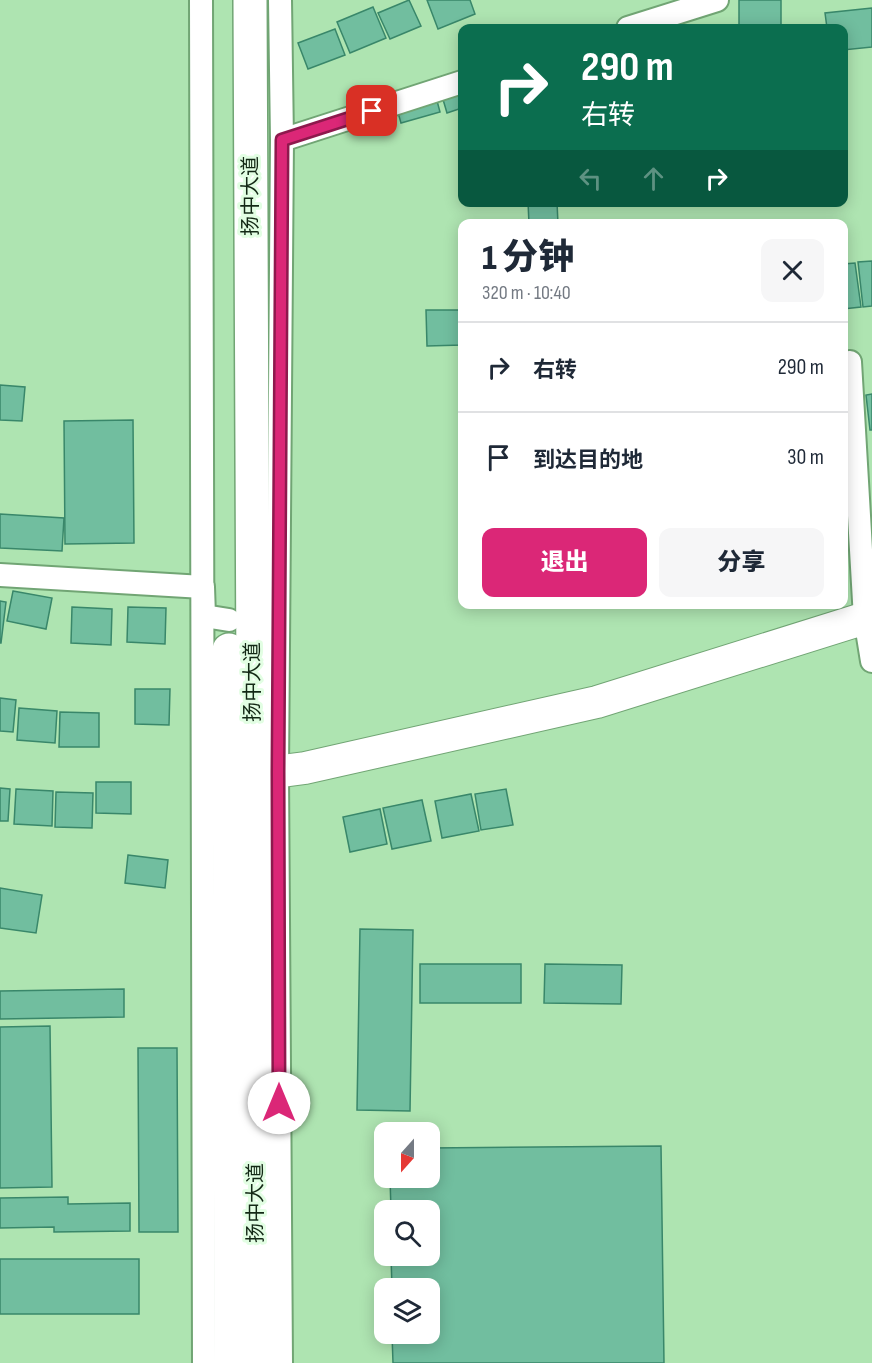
<!DOCTYPE html>
<html lang="zh">
<meta charset="utf-8">
<style>
:root{--surface:#fff;--page:#f6f6f7;--text:#1f2937;--muted:#747a83;--line:#e0e1e3;--accent:#db2777}
body{margin:0;font-family:"Sofia Sans Condensed","Noto Sans SC",sans-serif;background:var(--page);color:var(--text);height:100vh;display:flex;flex-direction:column;font-size:22px;white-space:nowrap}
*{box-sizing:border-box;margin:0}
p{font-size:20px;color:var(--muted)}
.icon{flex:none;width:33px;height:33px;fill:none;stroke:currentColor;stroke-width:2;stroke-linecap:round;stroke-linejoin:round}
.map{position:relative;flex:1;overflow:hidden}
.sheet{position:absolute;left:458px;top:219px;width:390px;height:390px;display:flex;flex-direction:column;background:var(--surface);border-radius:12px;box-shadow:0 3px 15px #0003}
.sheet>*{flex:none}
.guide{position:absolute;left:458px;top:24px;width:390px;height:183px;border-radius:12px;box-shadow:0 3px 15px #0003;background:#0b6e4f;color:#fff;overflow:hidden}
.needle{width:39px;rotate:201deg}
.fabs{position:absolute;left:374px;top:1122px;display:grid;gap:12px}
.fabs a{display:grid;place-items:center;width:66px;height:66px;border-radius:12px;background:var(--surface);box-shadow:0 3px 15px #0003;font-size:30px}
.pin{position:absolute;display:grid;place-items:center;width:51px;height:51px;color:#fff;margin:-26px;border-radius:12px;box-shadow:0 3px 9px #0006}
.me{position:absolute;width:66px;margin:-33px;rotate:0deg;stroke-linejoin:round;filter:drop-shadow(0 0 4px #0008)}
.turn{display:flex;align-items:center;gap:21px;height:126px;padding:0 24px;font-size:27px}
.turn .icon{width:78px;height:78px;stroke-width:2.5}
.turn b{display:block;font-size:42px;line-height:51px}
.lanes{display:flex;align-items:center;height:57px;padding:0 24px;background:#0003;justify-content:center;gap:30px;direction:ltr}
.lanes .off{opacity:.35}
.round{display:grid;place-items:center;flex:none;width:63px;height:63px;border-radius:12px;background:var(--page)}
.summary{display:flex;align-items:center;justify-content:space-between;height:102px;padding:0 24px}
h1{font-size:36px;font-weight:800;line-height:45px}
.cta{display:flex;gap:12px;margin-top:auto;padding:12px 24px}
.cta a{flex:1;height:69px;border-radius:12px;background:var(--accent);color:#fff;font-size:24px;font-weight:800;line-height:69px;text-align:center}
.cta a+a{background:var(--page);color:var(--text)}
ul{padding:0;list-style:none}
li{display:flex;align-items:center;gap:18px;height:90px;padding:0 24px;border-top:2px solid var(--line)}
li div{flex:1}
li b{display:block;font-size:22px}
li em{font-style:normal}
.map>svg:first-child{display:block}
.building{fill:#71be9f;stroke:#39876a;stroke-width:1.5}
.lines{fill:none;stroke-linecap:round;stroke-linejoin:round}
.street-casing{stroke:#71a574;stroke-width:26}
.secondary-casing{stroke:#71a574;stroke-width:34}
.primary-casing{stroke:#71a574;stroke-width:36}
.street{stroke:#fff;stroke-width:22}
.secondary{stroke:#fff;stroke-width:32}
.primary{stroke:#fff;stroke-width:33}
.route-casing{stroke:#8e194d;stroke-width:15}
.route{stroke:#db2777;stroke-width:10}
.labels{text-anchor:middle;stroke-width:6;stroke-linejoin:round;paint-order:stroke}
.street-label{font-size:20px;fill:#132815;stroke:#e2fee3}
</style>
<div class="map">
<svg width="872" height="1363" viewBox="0 0 872 1363">
<rect width="100%" height="100%" fill="#aee4b1"/>
<!-- building -->
<g class="building">
<path d="M 409,0 L 421,26 L 390,39 L 378,13 Z"/>
<path d="M 427,0 L 470,0 L 475,14 L 438,29 Z"/>
<rect x="739" y="0" width="42" height="28"/>
<path d="M 373,7 L 386,38 L 350,53 L 337,22 Z"/>
<path d="M 872,8 L 872,47 L 843,50 L 843,28 L 827,28 L 825,13 Z"/>
<path d="M 335,29 L 345,55 L 308,69 L 298,43 Z"/>
<path d="M 462,91 L 462,108 L 447,113 L 442,96 Z"/>
<path d="M 436,97 L 440,112 L 401,123 L 397,109 Z"/>
<path d="M 528,202 L 557,202 L 558,224 L 529,224 Z"/>
<path d="M 872,261 L 872,306 L 863,307 L 858,262 Z"/>
<path d="M 855,263 L 861,307 L 843,309 L 843,264 Z"/>
<path d="M 426,310 L 462,310 L 462,345 L 427,346 Z"/>
<path d="M 0,385 L 25,387 L 22,421 L 0,420 Z"/>
<path d="M 872,394 L 872,430 L 870,430 L 866,395 Z"/>
<path d="M 133,420 L 134,543 L 65,544 L 64,421 Z"/>
<path d="M 0,514 L 64,518 L 62,551 L 0,548 Z"/>
<path d="M 13,591 L 52,598 L 46,629 L 7,621 Z"/>
<path d="M 0,601 L 6,602 L 1,643 L 0,643 Z"/>
<path d="M 72,607 L 112,609 L 111,645 L 71,643 Z"/>
<path d="M 128,607 L 166,608 L 165,644 L 127,642 Z"/>
<path d="M 135,689 L 170,689 L 169,725 L 135,724 Z"/>
<path d="M 0,698 L 16,700 L 13,732 L 0,731 Z"/>
<path d="M 19,708 L 57,711 L 55,743 L 17,740 Z"/>
<path d="M 60,712 L 99,713 L 99,747 L 59,747 Z"/>
<path d="M 96,782 L 131,782 L 131,814 L 96,813 Z"/>
<path d="M 0,788 L 10,789 L 8,821 L 0,821 Z"/>
<path d="M 16,789 L 53,791 L 52,826 L 14,824 Z"/>
<path d="M 506,789 L 513,825 L 481,830 L 475,794 Z"/>
<path d="M 56,792 L 93,793 L 92,828 L 55,827 Z"/>
<path d="M 471,794 L 479,831 L 442,838 L 435,801 Z"/>
<path d="M 422,800 L 431,841 L 392,849 L 383,808 Z"/>
<path d="M 380,809 L 387,844 L 350,852 L 343,817 Z"/>
<path d="M 128,855 L 168,860 L 165,888 L 125,883 Z"/>
<path d="M 0,888 L 42,895 L 36,933 L 0,928 Z"/>
<path d="M 360,929 L 413,930 L 410,1111 L 357,1110 Z"/>
<rect x="420" y="964" width="101" height="39"/>
<path d="M 545,964 L 622,965 L 621,1004 L 544,1003 Z"/>
<path d="M 124,989 L 124,1017 L 0,1019 L 0,991 Z"/>
<path d="M 50,1026 L 52,1187 L 0,1188 L 0,1027 Z"/>
<path d="M 138,1048 L 177,1048 L 178,1232 L 139,1232 Z"/>
<path d="M 661,1146 L 664,1363 L 393,1363 L 392,1334 L 429,1334 L 429,1288 L 392,1288 L 391,1256 L 429,1256 L 429,1210 L 391,1210 L 390,1178 L 429,1178 L 429,1148 Z"/>
<path d="M 68,1197 L 68,1204 L 130,1203 L 130,1231 L 54,1232 L 54,1227 L 0,1228 L 0,1198 Z"/>
<rect x="0" y="1259" width="139" height="55"/>
</g>
<g class="lines">
<!-- street casing -->
<g class="street-casing">
<g id="street">
<path d="M 201,0 L 204,1363"/>
<path d="M 280,0 L 282,140 L 277,772 L 281,1363"/>
<path d="M 628,28 L 717,0"/>
<path d="M 282,140 L 462,82"/>
<path d="M 850,362 L 865,618 L 872,661"/>
<path d="M 0,575 L 203,587 L 204,616 L 229,620"/>
</g>
</g>
<!-- secondary casing -->
<g class="secondary-casing">
<path id="secondary" d="M 228,775 L 252,775 L 305,768 L 597,702 L 872,616"/>
</g>
<!-- primary casing -->
<g class="primary-casing">
<g id="primary">
<path d="M 250,0 L 256,1363"/>
<path d="M 229,650 L 231,1363"/>
</g>
</g>
<!-- street -->
<use href="#street" class="street"/>
<!-- secondary -->
<use href="#secondary" class="secondary"/>
<!-- primary -->
<use href="#primary" class="primary"/>
</g>
<g class="lines">
<!-- route casing -->
<g class="route-casing">
<path id="route" d="M 279,1103 L 278,772 L 282,140 L 372,111"/>
</g>
<!-- route -->
<use href="#route" class="route"/>
</g>
<g class="labels">
<!-- street labels -->
<g class="street-label">
<text transform="translate(250 196) rotate(-90)" y="7">扬中大道</text>
<text transform="translate(252 682) rotate(-90)" y="7">扬中大道</text>
<text transform="translate(255 1203) rotate(-90)" y="7">扬中大道</text>
</g>
</g>
</svg>
<div class="fabs">
<a><svg class="needle" viewBox="-14 -14 28 28"><path d="M0-13l5 13h-10z" fill="#e53935"/><path d="M0 13l5-13h-10z" fill="#747a83"/></svg></a>
<a><svg class="icon" aria-label="search" viewBox="0 0 24 24"><circle cx="10" cy="10" r="6"/><path d="M15 15l6 6"/></svg></a>
<a><svg class="icon" aria-label="layers" viewBox="0 0 24 24"><path d="M12 4l9 5-9 5-9-5zM3 14l9 5 9-5"/></svg></a>
</div>
<div class="pin" style="left:372px;top:111px;background:#d93025"><svg class="icon" aria-label="arrive" viewBox="0 0 24 24"><path d="M6 21V4h12l-3 4 3 4H6"/></svg></div>
<svg class="me" style="left:279px;top:1103px" viewBox="-20 -20 40 40"><circle r="19" fill="#fff"/><path d="M0-13L10 11 0 6-10 11z" fill="#db2777"/></svg>
<div class="guide">
<div class="turn"><svg class="icon" aria-label="right" viewBox="0 0 24 24"><path d="M7 20v-9h11M14 6l5 5-5 5"/></svg><div><b>290 m</b>右转</div></div>
<div class="lanes"><svg class="icon off" aria-label="left" viewBox="0 0 24 24"><path d="M17 20v-9H6M10 6l-5 5 5 5"/></svg><svg class="icon off" aria-label="ahead" viewBox="0 0 24 24"><path d="M12 20V5M6 11l6-6 6 6"/></svg><svg class="icon" aria-label="right" viewBox="0 0 24 24"><path d="M7 20v-9h11M14 6l5 5-5 5"/></svg></div>
</div>
<section class="sheet">
<div class="summary"><div><h1>1 分钟</h1><p>320 m · 10:40</p></div><a class="round"><svg class="icon" aria-label="close" viewBox="0 0 24 24"><path d="M6 6l12 12M18 6L6 18"/></svg></a></div>
<ul>
<li><svg class="icon" aria-label="right" viewBox="0 0 24 24"><path d="M7 20v-9h11M14 6l5 5-5 5"/></svg><div><b>右转</b></div><em>290 m</em></li>
<li><svg class="icon" aria-label="arrive" viewBox="0 0 24 24"><path d="M6 21V4h12l-3 4 3 4H6"/></svg><div><b>到达目的地</b></div><em>30 m</em></li>
</ul>
<div class="cta"><a>退出</a><a>分享</a></div>
</section>
</div>
